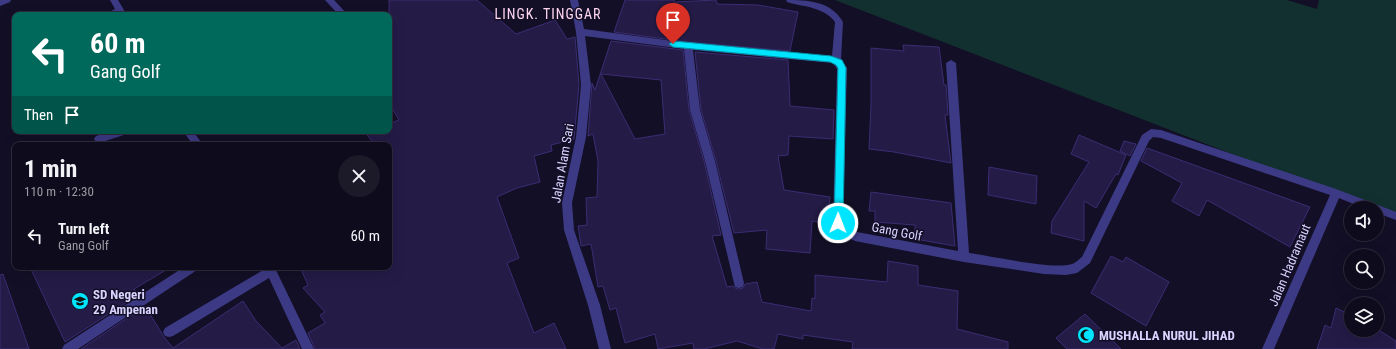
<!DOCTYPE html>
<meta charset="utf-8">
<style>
:root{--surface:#0e0b1c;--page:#1c1929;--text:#f1f3f6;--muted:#9b9ba3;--line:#2e2b3b}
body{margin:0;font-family:"Roboto Condensed",sans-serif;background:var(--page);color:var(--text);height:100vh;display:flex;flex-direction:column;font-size:15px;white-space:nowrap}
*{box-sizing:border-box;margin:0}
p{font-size:13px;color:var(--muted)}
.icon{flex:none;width:22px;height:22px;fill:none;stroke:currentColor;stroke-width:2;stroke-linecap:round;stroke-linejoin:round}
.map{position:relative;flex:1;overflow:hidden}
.drawer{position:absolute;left:12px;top:142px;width:380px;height:128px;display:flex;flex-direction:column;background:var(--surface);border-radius:8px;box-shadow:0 4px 16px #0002,0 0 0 1px var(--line)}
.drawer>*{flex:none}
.hud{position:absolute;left:12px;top:12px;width:380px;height:122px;border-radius:8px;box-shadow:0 4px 16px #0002,0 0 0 1px var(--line);background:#00695c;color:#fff;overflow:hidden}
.controls{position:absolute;left:1344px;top:201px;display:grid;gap:8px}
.controls a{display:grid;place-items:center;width:40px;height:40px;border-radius:50%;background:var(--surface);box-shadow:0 4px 16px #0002,0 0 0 1px var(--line);font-size:20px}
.pin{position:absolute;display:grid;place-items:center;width:34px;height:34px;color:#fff;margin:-41px -17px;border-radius:50% 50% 50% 0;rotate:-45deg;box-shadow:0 0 4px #0007}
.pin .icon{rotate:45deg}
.me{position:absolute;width:44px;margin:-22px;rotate:1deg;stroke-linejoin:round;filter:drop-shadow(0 0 3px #0008)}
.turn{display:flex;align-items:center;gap:14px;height:84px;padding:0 12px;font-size:18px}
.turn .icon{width:52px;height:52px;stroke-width:2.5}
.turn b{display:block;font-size:28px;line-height:34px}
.then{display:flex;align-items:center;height:38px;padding:0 12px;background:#0003;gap:8px;font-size:15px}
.round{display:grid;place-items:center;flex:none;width:42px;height:42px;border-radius:21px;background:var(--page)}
.head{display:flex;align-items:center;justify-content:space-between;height:68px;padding:0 12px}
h1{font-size:24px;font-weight:700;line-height:30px}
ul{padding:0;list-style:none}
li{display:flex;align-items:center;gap:12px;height:52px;padding:0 12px}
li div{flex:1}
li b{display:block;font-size:15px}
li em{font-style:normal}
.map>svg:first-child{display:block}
.green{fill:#12302f}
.building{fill:#241b47;stroke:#3b2d73;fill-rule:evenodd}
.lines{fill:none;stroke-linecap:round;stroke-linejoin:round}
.lane{fill:#3d3a85;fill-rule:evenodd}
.street{fill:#3d3a85;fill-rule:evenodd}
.route{fill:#00e5ff;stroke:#0095a6}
.labels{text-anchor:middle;stroke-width:3;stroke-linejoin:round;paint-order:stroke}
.street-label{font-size:13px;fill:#d9d4ff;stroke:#130f26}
.poi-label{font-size:13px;font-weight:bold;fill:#d9d4ff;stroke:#130f26;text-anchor:start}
.neighbourhood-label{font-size:14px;letter-spacing:1px;fill:#ffd6f0;stroke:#130f26}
</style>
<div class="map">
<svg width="1396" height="349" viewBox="0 0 1396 349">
<rect width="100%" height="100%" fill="#130f26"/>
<!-- green -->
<path class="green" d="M 835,0 L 1287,0 L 1317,9 L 1319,0 L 1396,0 L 1396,218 L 1377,208 L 1371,208 Z"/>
<!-- building -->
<g class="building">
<path d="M 389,0 L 477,0 L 516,34 L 555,20 L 567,39 L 575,37 L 579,85 L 574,139 L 551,145 L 552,151 L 534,156 L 540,182 L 517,188 L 497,197 L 519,258 L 507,263 L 534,333 L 554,323 L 566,349 L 315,349 L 308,333 L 325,323 L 320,315 L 325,312 L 303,288 L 308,285 L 300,267 L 389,267 L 389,145 L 375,145 L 364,131 L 389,131 L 389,124 L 399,120 L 389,103 Z"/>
<path d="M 625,0 L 674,0 L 674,2 L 716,0 L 717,4 L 758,5 L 798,12 L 790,51 L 688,42 L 614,32 Z"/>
<path d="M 611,41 L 683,50 L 689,110 L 704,161 L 721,235 L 712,236 L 727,287 L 733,286 L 735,288 L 739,289 L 743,288 L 745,284 L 757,282 L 762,302 L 811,311 L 812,298 L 815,299 L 815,275 L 887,282 L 888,261 L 918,266 L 918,285 L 958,291 L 957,329 L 1008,342 L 1008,349 L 852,349 L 853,342 L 803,335 L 803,339 L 778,334 L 774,349 L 763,349 L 737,341 L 704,349 L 694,349 L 693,343 L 658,349 L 655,334 L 625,343 L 616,308 L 610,310 L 603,286 L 598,287 L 591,244 L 581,246 L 578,226 L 587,225 L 586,198 L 597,197 L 598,161 L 593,134 L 588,136 L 592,83 L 595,90 ZM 601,74 L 661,80 L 665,134 L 635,139 Z"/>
<path d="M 903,45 L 939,47 L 944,85 L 946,85 L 948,115 L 945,115 L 951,163 L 894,152 L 869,149 L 871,105 L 871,48 L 904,51 Z"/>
<path d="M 695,52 L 788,60 L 790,106 L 834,110 L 833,139 L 789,136 L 788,155 L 778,156 L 784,190 L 830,197 L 827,223 L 812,221 L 810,253 L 766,249 L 767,230 L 734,233 L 716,161 L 701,110 Z"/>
<path d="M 1079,135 L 1126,155 L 1118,175 L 1116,174 L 1096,208 L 1084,201 L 1084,241 L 1051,233 L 1052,221 L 1089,162 L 1071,154 Z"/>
<path d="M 1124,141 L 1136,144 L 1130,156 L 1120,151 Z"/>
<path d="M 1147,148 L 1310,207 L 1290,247 L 1207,200 L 1199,216 L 1172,201 L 1182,183 L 1141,161 Z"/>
<path d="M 989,167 L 1037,176 L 1036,204 L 988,195 Z"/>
<path d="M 871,192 L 951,203 L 955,246 L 915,239 L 915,225 L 875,222 L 875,211 L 869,211 Z"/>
<path d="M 1111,256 L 1123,262 L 1126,257 L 1169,282 L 1146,326 L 1091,293 Z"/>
<path d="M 30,267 L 171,267 L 134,289 L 138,295 L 65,342 Z"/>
<path d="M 3,274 L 29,349 L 0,349 L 0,275 Z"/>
<path d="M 243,301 L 256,321 L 282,348 L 296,340 L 300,349 L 81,349 L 145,306 L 164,337 L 173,348 Z"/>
<path d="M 1336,308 L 1351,315 L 1351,330 L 1377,330 L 1377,329 L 1396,341 L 1396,349 L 1317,349 L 1325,325 L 1331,328 Z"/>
<path d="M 1085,314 L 1121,349 L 1067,349 L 1056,338 Z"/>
</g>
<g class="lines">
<!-- lane -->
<path class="lane" d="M 112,131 L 129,131 L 127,134 L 124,135 L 99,143 L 96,142 L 94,139 L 96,136 Z"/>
<!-- street -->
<g class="street">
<path d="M 0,0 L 11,0 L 10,2 L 0,6 Z"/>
<path d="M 110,0 L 118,0 L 127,15 L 106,15 L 107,13 L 115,9 Z"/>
<path d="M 325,0 L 334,0 L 348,15 L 339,15 Z"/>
<path d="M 570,0 L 578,0 L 584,29 L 688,43 L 832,56 L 835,22 C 824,7 804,7 787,2 L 786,0 C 808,0 831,1 843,22 L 841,59 L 847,68 L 843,222 L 849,228 L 857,232 L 958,251 L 946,63 L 951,60 L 956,63 L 969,253 C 992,256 1052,270 1072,264 C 1076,263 1079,259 1082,257 L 1142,135 L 1151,129 L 1161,130 L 1336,189 L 1396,212 L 1396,220 L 1377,213 L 1377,208 L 1363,208 L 1339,198 L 1274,349 L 1262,349 L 1330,195 L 1161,138 L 1153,137 L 1149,141 L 1090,263 L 1077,273 L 1066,275 L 1044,274 L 964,262 L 855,241 L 841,234 L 833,223 L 837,69 L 833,63 L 693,50 L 700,110 L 715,161 L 744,283 L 743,287 L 739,288 L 735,287 L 734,283 L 705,161 L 690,110 L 684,49 L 585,36 L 591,85 L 586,137 L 572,203 L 574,230 L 600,305 L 611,349 L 599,349 L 588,305 L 564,230 L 562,203 L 576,137 L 581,85 L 576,32 Z"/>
<path d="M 183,131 L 193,131 L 203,145 L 193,145 Z"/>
<path d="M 184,267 L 198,267 L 197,270 L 78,349 L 62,349 L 64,345 Z"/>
<path d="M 264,267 L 275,268 L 314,349 L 302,349 L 269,278 L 173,336 L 169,337 L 165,336 L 163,332 L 165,328 L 265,269 Z"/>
</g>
</g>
<!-- route -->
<path class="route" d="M 673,41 L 831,56 L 842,60 L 846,68 L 843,223 L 842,226 L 835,226 L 834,223 L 838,68 L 836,65 L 830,62 L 673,47 L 669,44 Z"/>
<!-- icons -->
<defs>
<g id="school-disc" transform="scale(0.9)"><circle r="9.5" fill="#00e5ff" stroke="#130f26"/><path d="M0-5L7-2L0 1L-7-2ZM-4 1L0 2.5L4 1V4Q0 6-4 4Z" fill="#111"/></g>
<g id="mosque-disc" transform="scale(0.9)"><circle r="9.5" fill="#00e5ff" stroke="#130f26"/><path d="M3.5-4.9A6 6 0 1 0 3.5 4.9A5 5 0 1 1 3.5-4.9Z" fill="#111"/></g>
</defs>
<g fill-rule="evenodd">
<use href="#school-disc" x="80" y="301"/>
<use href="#mosque-disc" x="1086" y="335"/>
</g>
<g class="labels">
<!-- street labels -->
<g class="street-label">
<text transform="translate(562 163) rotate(-80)" y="5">Jalan Alam Sari</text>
<text transform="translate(897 231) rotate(11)" y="5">Gang Golf</text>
<text transform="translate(1289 265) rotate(-67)" y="5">Jalan Hadramaut</text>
</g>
<!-- poi labels -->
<g class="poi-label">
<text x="93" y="299">SD Negeri<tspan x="93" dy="15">29 Ampenan</tspan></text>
<text x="1099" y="340">MUSHALLA NURUL JIHAD</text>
</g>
<!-- neighbourhood labels -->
<g class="neighbourhood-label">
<text x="548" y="19">LINGK. TINGGAR</text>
</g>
</g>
</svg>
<div class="controls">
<a><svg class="icon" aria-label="sound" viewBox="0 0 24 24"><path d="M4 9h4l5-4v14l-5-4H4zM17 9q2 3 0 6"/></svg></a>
<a><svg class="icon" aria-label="search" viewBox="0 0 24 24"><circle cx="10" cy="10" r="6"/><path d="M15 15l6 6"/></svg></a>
<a><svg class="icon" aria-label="layers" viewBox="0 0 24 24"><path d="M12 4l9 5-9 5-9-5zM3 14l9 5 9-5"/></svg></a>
</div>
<div class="pin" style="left:673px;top:44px;background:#d93025"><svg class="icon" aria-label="arrive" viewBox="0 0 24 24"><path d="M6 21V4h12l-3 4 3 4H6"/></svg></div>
<svg class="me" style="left:838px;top:223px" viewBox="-20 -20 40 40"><circle r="17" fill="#00e5ff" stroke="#fff" stroke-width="3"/><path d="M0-11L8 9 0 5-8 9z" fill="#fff"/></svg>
<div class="hud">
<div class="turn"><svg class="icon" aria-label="left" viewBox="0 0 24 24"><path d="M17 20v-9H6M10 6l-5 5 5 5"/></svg><div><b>60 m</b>Gang Golf</div></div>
<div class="then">Then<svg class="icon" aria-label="arrive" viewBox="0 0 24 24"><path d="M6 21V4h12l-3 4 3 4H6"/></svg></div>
</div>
<section class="drawer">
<div class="head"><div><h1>1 min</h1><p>110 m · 12:30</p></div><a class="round"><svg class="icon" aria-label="close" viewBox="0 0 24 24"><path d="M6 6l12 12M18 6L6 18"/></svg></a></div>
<ul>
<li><svg class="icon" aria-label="left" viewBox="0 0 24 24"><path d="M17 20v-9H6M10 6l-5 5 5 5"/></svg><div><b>Turn left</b><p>Gang Golf</p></div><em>60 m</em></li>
</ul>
</section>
</div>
